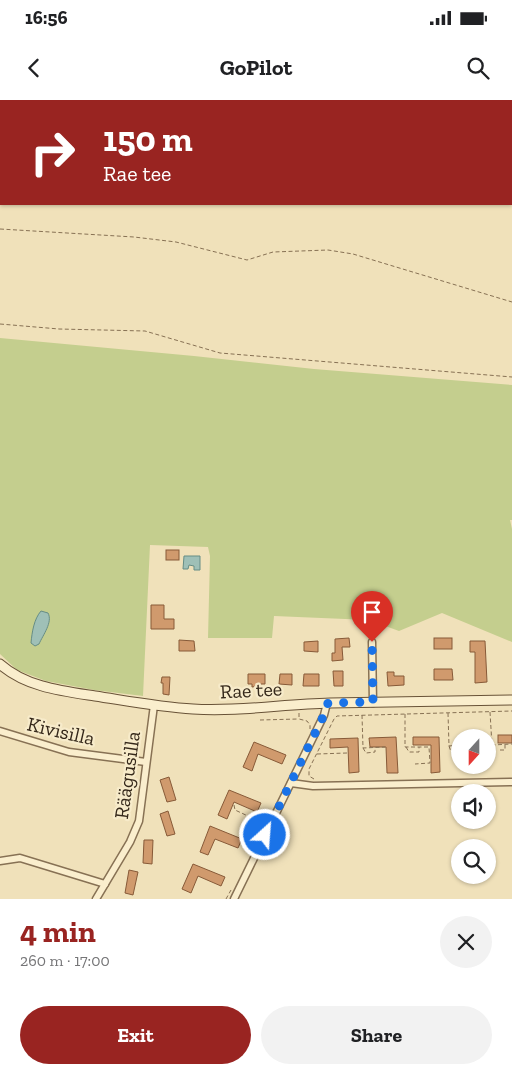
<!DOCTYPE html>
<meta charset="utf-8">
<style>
:root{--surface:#fff;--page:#f2f2f2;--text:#202124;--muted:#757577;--accent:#992421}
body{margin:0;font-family:"Zilla Slab",serif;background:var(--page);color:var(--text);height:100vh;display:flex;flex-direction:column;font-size:19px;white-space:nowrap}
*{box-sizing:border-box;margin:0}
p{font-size:16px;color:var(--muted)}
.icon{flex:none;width:28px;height:28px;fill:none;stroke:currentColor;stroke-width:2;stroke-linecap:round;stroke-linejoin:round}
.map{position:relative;height:799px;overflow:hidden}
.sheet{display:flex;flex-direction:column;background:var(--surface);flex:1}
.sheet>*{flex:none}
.banner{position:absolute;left:0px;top:0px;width:512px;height:105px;box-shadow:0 1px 4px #0004;background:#992421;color:#fff;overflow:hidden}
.needle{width:32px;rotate:201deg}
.controls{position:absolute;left:451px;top:629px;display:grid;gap:10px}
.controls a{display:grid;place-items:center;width:45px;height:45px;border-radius:50%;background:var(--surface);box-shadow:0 1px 4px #0004;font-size:25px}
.pin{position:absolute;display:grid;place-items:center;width:42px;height:42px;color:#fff;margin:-51px -21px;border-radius:50% 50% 50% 0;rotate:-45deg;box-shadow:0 0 5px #0007}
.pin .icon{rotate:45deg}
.me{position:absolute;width:55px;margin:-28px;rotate:26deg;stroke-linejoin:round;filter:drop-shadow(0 0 4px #0008)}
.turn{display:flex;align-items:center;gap:18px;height:105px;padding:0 20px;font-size:22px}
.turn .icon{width:65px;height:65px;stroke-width:2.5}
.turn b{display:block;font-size:35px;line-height:42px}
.round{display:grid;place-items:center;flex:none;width:52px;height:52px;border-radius:26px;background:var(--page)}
.overview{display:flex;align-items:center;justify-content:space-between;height:85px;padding:0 20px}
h1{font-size:30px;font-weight:800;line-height:38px;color:var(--accent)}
.button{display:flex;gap:10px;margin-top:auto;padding:10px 20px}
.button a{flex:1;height:58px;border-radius:30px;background:var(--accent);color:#fff;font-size:20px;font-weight:800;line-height:58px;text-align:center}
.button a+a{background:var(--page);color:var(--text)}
.status{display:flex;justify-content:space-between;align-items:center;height:35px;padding:0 25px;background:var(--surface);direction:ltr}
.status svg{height:14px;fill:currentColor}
header{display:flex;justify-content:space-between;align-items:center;height:65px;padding:0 20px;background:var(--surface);font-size:22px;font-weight:800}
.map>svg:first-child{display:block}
.green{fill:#c4ce8e}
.water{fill:#9fc0b7;stroke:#668d85}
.building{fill:#d09a6d;stroke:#875a38}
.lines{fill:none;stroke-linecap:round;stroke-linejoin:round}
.street-casing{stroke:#877154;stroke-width:9}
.secondary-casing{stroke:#685237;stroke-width:11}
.path{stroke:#877154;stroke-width:1;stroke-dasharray:4 2.5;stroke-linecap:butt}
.street{stroke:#faeecd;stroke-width:6}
.secondary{stroke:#faeecd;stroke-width:9}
.route{stroke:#1a73e8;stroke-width:9;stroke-dasharray:0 16.2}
.labels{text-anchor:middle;stroke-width:4.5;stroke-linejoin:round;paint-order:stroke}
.street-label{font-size:20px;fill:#35281a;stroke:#f7ebca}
</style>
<div class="status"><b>16:56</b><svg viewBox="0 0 49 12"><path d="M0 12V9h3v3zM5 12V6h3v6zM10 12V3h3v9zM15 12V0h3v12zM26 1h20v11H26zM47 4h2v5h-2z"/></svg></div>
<header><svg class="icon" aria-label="back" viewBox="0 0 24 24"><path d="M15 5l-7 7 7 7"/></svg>GoPilot<svg class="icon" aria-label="search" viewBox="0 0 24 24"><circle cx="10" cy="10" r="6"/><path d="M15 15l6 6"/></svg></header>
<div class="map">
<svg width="512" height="799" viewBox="0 0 512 799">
<rect width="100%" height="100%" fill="#f0e1ba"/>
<!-- green -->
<path class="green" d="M 0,238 L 194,256 L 314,269 L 512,285 L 512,420 L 510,420 L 512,429 L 512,542 L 442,513 L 399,531 L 369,520 L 274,516 L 272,538 L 208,538 L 210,456 L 208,447 L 150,445 L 143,596 L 94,590 L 46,581 L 17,570 L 0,554 Z"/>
<!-- water -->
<g class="water">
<path d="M 184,456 L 200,456 L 200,470 L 194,470 L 194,466 L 189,465 L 188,469 L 183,469 Z"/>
<path d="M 41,511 L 48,513 C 53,522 43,535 39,544 L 35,546 L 31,543 C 32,532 34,519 41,511 Z"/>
</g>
<!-- building -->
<g class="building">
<rect x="166" y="450" width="13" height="10"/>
<path d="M 151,505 L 164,505 L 164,519 L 174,519 L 174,529 L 151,529 Z"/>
<path d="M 349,538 L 350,547 L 342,547 L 343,560 L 332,561 L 332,553 L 335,553 L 335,539 Z"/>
<rect x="434" y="538" width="18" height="11"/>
<path d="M 179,540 L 194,541 L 195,551 L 179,551 Z"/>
<path d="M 318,541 L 318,552 L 304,551 L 304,542 Z"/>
<path d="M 470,541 L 485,541 L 487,582 L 475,583 L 475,552 L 470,552 Z"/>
<path d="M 434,569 L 452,569 L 453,580 L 434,580 Z"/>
<path d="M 333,571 L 343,571 L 343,586 L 334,586 Z"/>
<path d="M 387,572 L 394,572 L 394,576 L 404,576 L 404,585 L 388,586 Z"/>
<path d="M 248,574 L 265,574 L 265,584 L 259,584 L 259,586 L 252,587 L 252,584 L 248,584 Z"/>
<path d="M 280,574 L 292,574 L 292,585 L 279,584 Z"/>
<path d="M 304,574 L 319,574 L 319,586 L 303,586 Z"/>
<path d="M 162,577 L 170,577 L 169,595 L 163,594 L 163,583 L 161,583 Z"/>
<rect x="498" y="635" width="14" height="8"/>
<path d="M 396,637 L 398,673 L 387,673 L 386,647 L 370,647 L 369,638 Z"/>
<path d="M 413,637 L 439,637 L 440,672 L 431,673 L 431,645 L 413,645 Z"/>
<path d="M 358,638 L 359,672 L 349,673 L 348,647 L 330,648 L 330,639 Z"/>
<path d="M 254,642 L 286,655 L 282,664 L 258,654 L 252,671 L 243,667 Z"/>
<path d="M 169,677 L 176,700 L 167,702 L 160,680 Z"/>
<path d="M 229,690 L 261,703 L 257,712 L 234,702 L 227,719 L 218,715 Z"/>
<path d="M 168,711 L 175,734 L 167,736 L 160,714 Z"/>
<path d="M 210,726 L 242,739 L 238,748 L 215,739 L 208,755 L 200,752 Z"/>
<path d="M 144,740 L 153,740 L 152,764 L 143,763 Z"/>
<path d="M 193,764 L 225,777 L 221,786 L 198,776 L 191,793 L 182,789 Z"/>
<path d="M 129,770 L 138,772 L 133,795 L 125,793 Z"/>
</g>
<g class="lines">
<!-- street casing -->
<g class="street-casing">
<g id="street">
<path d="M 372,542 L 373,603"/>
<path d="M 0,631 L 69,652 L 146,662"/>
<path d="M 291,683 L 313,686 L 512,682"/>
<path d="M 0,761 L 20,758 L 105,784"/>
<path d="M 96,799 L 130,742 L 139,721 L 154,605"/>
<path d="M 234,799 L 324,615 L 327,603"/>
</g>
</g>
<!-- secondary casing -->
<g class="secondary-casing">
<path id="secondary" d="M 0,564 C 26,587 62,591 95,596 C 128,601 160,607 193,609 C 239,612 284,604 330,603 C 390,602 451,601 512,600"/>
</g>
<!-- path -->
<g class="path">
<path d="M 0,129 L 134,137 L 176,142 L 247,160 L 273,152 L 328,150 L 353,154 L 512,202"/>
<path d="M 0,224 L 59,229 L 145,231 L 220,253 L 512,277"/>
<path d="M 490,612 L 492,645 L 512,644"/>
<path d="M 299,613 L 299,619 L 307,621 L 310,625 L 310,629"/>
<path d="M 448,613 L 449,646 L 460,645"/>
<path d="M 405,614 L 405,647 L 429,647 L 430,663 L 415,664"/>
<path d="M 362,615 L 363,648 L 385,647"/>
<path d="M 260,620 L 298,619"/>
<path d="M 449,646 L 451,652 L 456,653 L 460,651"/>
<path d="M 406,647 L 409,652 L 419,652 L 419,647"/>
<path d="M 363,648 L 366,653 L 375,652 L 375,648"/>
<path d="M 500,650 L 505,650 L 505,645"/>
<path d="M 317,654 L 347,653"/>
<path d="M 456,664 L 460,664"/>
<path d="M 314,679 L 309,676 L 309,669 L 334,619 L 337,616 L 512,611"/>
<path d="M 234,705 L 235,710 L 263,723"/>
<path d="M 226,799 L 231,790"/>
</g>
<!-- street -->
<use href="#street" class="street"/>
<!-- secondary -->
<use href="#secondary" class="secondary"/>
</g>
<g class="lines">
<!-- route -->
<path class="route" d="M 265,735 L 324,615 L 328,603 L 373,602 L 372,542"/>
</g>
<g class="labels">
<!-- street labels -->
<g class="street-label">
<text transform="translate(251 590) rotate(-3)" y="7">Rae tee</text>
<text transform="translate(61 631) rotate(13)" y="7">Kivisilla</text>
<text transform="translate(127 675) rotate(-82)" y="7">Räägusilla</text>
</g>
</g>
</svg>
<div class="controls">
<a><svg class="needle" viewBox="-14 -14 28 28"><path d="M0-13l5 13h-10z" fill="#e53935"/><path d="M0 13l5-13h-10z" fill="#757577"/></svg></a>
<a><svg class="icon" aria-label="sound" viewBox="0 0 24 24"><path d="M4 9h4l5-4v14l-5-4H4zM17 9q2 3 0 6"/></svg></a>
<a><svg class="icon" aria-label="search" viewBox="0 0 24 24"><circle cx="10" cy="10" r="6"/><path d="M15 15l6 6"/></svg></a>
</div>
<div class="pin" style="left:372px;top:542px;background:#d93025"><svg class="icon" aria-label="arrive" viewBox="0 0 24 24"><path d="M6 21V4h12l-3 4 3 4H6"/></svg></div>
<svg class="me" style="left:265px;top:735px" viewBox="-20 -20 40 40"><circle r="17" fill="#1a73e8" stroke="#fff" stroke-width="3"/><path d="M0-11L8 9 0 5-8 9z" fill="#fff"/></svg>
<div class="banner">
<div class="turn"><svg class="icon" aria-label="right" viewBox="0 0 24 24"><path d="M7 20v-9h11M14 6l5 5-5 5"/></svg><div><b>150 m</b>Rae tee</div></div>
</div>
</div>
<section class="sheet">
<div class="overview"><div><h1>4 min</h1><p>260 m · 17:00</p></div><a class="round"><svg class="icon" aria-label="close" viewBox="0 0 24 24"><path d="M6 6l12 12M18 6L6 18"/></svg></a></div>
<div class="button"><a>Exit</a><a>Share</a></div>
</section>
